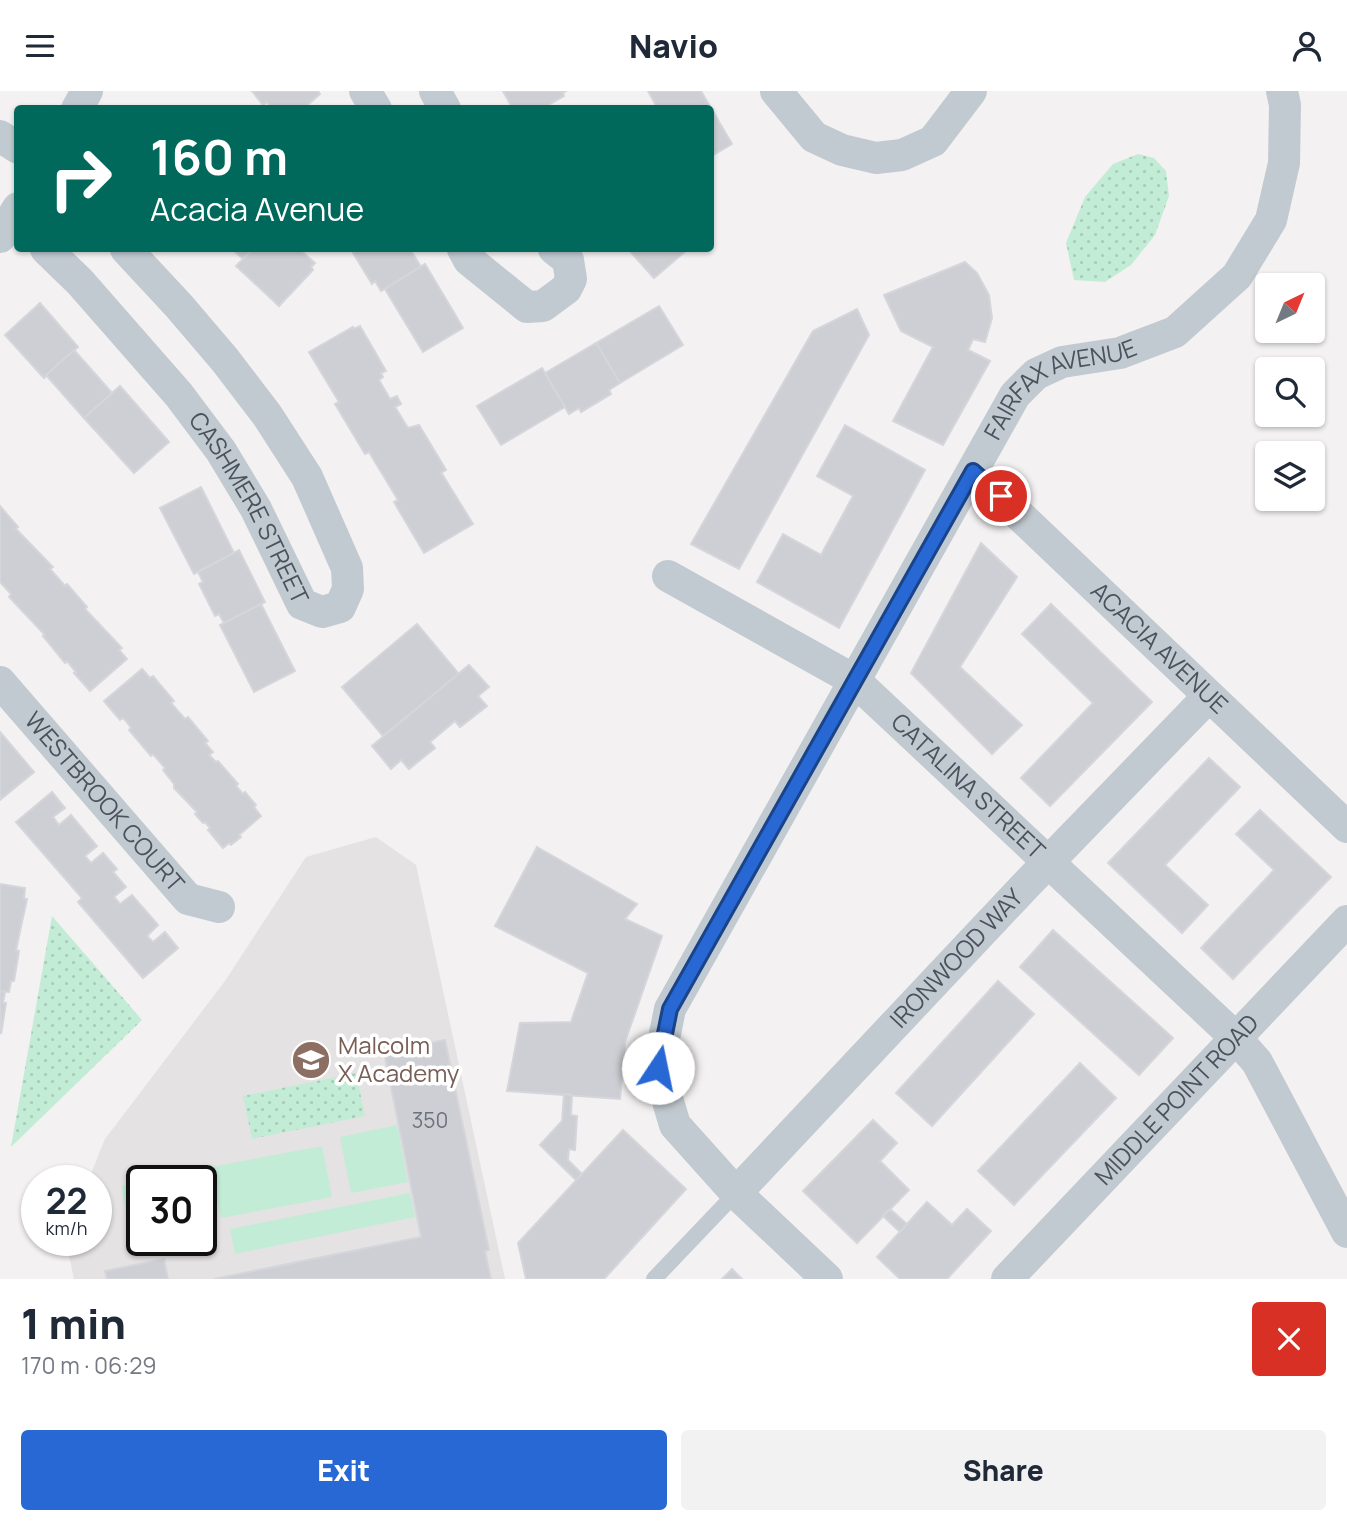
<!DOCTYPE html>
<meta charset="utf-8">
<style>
:root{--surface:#fff;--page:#f2f2f3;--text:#1f2937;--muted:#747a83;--accent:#2868d5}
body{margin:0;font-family:Manrope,sans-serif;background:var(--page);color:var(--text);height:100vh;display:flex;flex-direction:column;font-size:26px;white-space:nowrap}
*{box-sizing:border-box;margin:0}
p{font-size:23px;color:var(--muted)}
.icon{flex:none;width:38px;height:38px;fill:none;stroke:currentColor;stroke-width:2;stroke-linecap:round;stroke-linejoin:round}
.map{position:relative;height:1188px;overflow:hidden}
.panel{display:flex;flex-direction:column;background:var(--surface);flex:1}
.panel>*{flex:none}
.banner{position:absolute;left:14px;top:14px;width:700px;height:147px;border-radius:7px;box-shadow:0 2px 5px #0004;background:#00695c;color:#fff;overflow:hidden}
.needle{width:46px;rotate:43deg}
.buttons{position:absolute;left:1255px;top:182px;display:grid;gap:14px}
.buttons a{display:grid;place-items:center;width:70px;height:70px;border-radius:7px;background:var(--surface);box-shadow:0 2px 5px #0004;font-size:35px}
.speed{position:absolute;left:21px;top:1074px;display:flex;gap:14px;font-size:35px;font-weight:700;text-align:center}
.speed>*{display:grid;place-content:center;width:91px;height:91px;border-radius:50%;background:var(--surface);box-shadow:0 2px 5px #0004;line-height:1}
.speed small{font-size:18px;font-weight:400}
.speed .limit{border:4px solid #111;border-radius:10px;background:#fff;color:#111}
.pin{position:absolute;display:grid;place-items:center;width:60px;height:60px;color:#fff;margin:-30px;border:4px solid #fff;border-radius:50%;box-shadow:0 2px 7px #0007}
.me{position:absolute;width:77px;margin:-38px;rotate:11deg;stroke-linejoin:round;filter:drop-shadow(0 0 5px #0008)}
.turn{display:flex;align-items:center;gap:24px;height:147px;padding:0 21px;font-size:32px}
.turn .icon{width:91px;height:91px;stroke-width:2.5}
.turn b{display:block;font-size:49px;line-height:60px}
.round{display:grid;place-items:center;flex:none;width:74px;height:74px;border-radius:7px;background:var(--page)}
.headline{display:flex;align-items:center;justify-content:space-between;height:119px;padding:0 21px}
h1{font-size:42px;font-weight:800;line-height:52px}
.action{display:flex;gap:14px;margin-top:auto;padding:14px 21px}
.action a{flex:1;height:80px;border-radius:7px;background:var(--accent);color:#fff;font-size:28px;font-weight:800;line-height:80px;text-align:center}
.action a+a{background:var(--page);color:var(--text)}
header{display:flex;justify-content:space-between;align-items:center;height:91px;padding:0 21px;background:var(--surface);font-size:32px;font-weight:800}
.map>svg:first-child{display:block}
.education{fill:#e4e2e2;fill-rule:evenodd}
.green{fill:url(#green-dots)}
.pitch{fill:#c3ecd6}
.building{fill:#cecfd4;stroke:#d5d6db;stroke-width:2}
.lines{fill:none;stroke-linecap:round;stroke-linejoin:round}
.service{stroke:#c2cad1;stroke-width:16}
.minor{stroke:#c2cad1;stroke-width:32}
.route-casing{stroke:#1a448a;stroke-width:18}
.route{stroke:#2868d5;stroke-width:12}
.labels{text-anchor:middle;stroke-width:7;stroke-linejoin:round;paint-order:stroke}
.number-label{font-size:21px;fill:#6b717b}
.street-label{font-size:24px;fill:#4a525d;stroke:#fff}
.education-label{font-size:24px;fill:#785e54;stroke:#fff;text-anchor:start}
</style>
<header><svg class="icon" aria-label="menu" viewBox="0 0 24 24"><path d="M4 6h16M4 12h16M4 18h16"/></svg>Navio<svg class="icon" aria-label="person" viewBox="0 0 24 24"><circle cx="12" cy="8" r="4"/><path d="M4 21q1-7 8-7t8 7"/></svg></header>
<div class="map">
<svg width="1347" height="1188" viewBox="0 0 1347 1188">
<defs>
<pattern id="green-dots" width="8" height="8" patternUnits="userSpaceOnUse" patternTransform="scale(1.75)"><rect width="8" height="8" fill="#c3ecd6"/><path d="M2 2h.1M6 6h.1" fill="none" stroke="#a9ccba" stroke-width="1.8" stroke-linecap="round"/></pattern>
</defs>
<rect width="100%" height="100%" fill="#f3f1f1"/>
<!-- education -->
<path class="education" d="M 376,746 L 416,774 L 505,1188 L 74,1188 L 66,1150 L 96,1150 L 96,1090 L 88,1090 L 105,1048 L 225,890 L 306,766 ZM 142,1090 L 201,1090 L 201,1150 L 142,1150 Z"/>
<!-- green -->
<g class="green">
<path d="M 1138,63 L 1154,67 L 1166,80 L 1169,105 L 1155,144 L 1131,174 L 1105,191 L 1074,189 L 1066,152 L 1085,106 L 1113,73 Z"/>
<path d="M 52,825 L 142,929 L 11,1056 Z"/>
<path d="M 356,982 L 365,1025 L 252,1048 L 243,1005 Z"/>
</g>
<!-- pitch -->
<g class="pitch">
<path d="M 397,1034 L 408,1091 L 351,1102 L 340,1046 Z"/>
<path d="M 322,1055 L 332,1106 L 221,1127 L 211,1076 Z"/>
<path d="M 142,1091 L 142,1143 L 131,1145 L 121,1095 Z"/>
<path d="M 410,1102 L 415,1126 L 235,1163 L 230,1138 Z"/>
</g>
<!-- building -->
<g class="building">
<path d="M 252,0 L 318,0 L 320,3 L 303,18 L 273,18 L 267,11 L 263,14 Z"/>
<path d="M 503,0 L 566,0 L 563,2 L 564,5 L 541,18 L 513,18 Z"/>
<path d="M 648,0 L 701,0 L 732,53 L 710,66 L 710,18 L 658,18 Z"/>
<path d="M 232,158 L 253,158 L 243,168 Z"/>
<path d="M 253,158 L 299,158 L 315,172 L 311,176 L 313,179 L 279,215 L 236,175 Z"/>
<path d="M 356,158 L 410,158 L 421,176 L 381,200 L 375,190 L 372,193 L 353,162 L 357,160 Z"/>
<path d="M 628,158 L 688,158 L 654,187 Z"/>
<path d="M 965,171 L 977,182 L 989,204 L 992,227 L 985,251 L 973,248 L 968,259 L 990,270 L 943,354 L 893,330 L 933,256 L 901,240 L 884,204 Z"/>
<path d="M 425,173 L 463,237 L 423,261 L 385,198 Z"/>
<path d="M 40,212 L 78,256 L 44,287 L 5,244 Z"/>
<path d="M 659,215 L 683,254 L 620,292 L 596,252 Z"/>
<path d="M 857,218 L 869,244 L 739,478 L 691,453 L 813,240 Z"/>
<path d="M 360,235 L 386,280 L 381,282 L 383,286 L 379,289 L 390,308 L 397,305 L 401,313 L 395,316 L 408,337 L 419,334 L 446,379 L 441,382 L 442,383 L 473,433 L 424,462 L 394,411 L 398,409 L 369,361 L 365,363 L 335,313 L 339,311 L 309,261 L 353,236 L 354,238 Z"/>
<path d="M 596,252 L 620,292 L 609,299 L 611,303 L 581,321 L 579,317 L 569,323 L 545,282 Z"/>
<path d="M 74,259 L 112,302 L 84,327 L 46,284 Z"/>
<path d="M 542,277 L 565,316 L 501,354 L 477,315 Z"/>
<path d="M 120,295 L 169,351 L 134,382 L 84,327 Z"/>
<path d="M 845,334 L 925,379 L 839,537 L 757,491 L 783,443 L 821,464 L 853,405 L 817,385 Z"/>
<path d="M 201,396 L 234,462 L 194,483 L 160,417 Z"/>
<path d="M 0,415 L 18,436 L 16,438 L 53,476 L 50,478 L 65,495 L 67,493 L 87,516 L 85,518 L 122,557 L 119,559 L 127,568 L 90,600 L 74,582 L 76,581 L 67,570 L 65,572 L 43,545 L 45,544 L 9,506 L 11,503 L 0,491 Z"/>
<path d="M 981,452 L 1017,486 L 960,576 L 1022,634 L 992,663 L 911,582 Z"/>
<path d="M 239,459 L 265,511 L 224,532 L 219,523 L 215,525 L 199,493 L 203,491 L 198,481 Z"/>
<path d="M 261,513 L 295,580 L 254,601 L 220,534 Z"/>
<path d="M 1051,513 L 1152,611 L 1050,715 L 1021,687 L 1093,612 L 1022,543 Z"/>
<path d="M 417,533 L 459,583 L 383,645 L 342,596 Z"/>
<path d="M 469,574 L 489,596 L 478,605 L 487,615 L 460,636 L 455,630 L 430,651 L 435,657 L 409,678 L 401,669 L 391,678 L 372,655 Z"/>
<path d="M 142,578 L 150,587 L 153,585 L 174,610 L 171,612 L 185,628 L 188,626 L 208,650 L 205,652 L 213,661 L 209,664 L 216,671 L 218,670 L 238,693 L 236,695 L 243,703 L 245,701 L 256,714 L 254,716 L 261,725 L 239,744 L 241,746 L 231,754 L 229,752 L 223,757 L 208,739 L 210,737 L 205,731 L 203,732 L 195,723 L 197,721 L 174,697 L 174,693 L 163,679 L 165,677 L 153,663 L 151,665 L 129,639 L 131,637 L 126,630 L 123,627 L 120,629 L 104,610 Z"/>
<path d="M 0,641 L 34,681 L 0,709 Z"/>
<path d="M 1209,667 L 1240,696 L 1165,774 L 1208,814 L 1182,842 L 1108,772 Z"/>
<path d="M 52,701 L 65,717 L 53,726 L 59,734 L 71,724 L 97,755 L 85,765 L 91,772 L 103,762 L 117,778 L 113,781 L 126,796 L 114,806 L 120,813 L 132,804 L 158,834 L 147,845 L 153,851 L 165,841 L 178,857 L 143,887 L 78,811 L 82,807 L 16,731 Z"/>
<path d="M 1260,719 L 1331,786 L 1233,888 L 1201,857 L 1274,779 L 1236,743 Z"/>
<path d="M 537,756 L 637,813 L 625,828 L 662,845 L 625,951 L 620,1008 L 507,1000 L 520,932 L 571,931 L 588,882 L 495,835 Z"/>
<path d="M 0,793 L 25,797 L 24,808 L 27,808 L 16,859 L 19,860 L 14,890 L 11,890 L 9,901 L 0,900 Z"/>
<path d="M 1053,839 L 1173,947 L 1139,984 L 1020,876 Z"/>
<path d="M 998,890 L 1034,923 L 932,1035 L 896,1002 Z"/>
<path d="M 0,900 L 5,901 L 3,912 L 6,912 L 1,943 Z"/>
<path d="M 445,949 L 489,1159 L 485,1160 L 491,1188 L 214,1188 L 421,1146 L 384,961 Z"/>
<path d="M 1080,972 L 1116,1007 L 1014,1114 L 978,1080 Z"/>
<path d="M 564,1003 L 572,1004 L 571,1024 L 577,1025 L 575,1059 L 569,1058 L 568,1069 L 582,1083 L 576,1089 L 540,1054 L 562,1030 Z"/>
<path d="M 873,1029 L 897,1052 L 880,1070 L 909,1099 L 857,1152 L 803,1100 Z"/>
<path d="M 623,1039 L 686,1098 L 604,1188 L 526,1188 L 518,1152 Z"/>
<path d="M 927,1111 L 952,1134 L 967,1118 L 991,1140 L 947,1188 L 900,1188 L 877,1166 Z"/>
<path d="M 890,1118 L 907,1133 L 900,1141 L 883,1125 Z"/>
<path d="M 164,1168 L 168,1188 L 107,1188 L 105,1180 Z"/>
<path d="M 732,1178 L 742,1188 L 722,1188 Z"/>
</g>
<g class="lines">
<!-- service -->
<path class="service" d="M 654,1188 L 736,1102"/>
<!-- minor -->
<g class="minor">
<path d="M 365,0 L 376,18"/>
<path d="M 435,0 L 445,18"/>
<path d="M 776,0 L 814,46 L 842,59 L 876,67 L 902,64 L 933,50 L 971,0"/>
<path d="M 77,18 L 87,0"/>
<path d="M 0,45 L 18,57"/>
<path d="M 0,146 L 18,117"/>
<path id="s1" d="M 46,158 L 80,191 L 179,304 L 221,360 L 256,418 L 302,513 L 322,521 L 340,516 L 348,498 L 347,477 L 307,386 L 267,324 L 225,269 L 179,215 L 126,158"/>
<path d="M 463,158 L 469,169 L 527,216 L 543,215 L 566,198 L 571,188 L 568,169 L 554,158"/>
<path id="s2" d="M 973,380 L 1347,736"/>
<path id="s3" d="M 668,485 L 854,589 L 1236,947 L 1257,971 L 1347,1141"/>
<path id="s4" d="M 0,591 L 188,808 L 219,816"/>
<path id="s5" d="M 736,1102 L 1026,794 L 1209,605"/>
<path id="s6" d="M 827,1188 L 736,1102 L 675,1034 L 658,977 L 670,918 L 1015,304 L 1036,283 L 1062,271 L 1120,262 L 1175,241 L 1237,185 L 1271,129 L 1284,72 L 1285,14 L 1282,0"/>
<path id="s7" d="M 1007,1188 L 1347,830"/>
</g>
</g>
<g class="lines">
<!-- route casing -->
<g class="route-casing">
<path id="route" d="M 658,977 L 670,918 L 973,380 L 1001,405"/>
</g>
<!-- route -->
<use href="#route" class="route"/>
</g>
<!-- icons -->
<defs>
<g id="school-disc" transform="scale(2.0125)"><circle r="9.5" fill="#8d6e63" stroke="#fff"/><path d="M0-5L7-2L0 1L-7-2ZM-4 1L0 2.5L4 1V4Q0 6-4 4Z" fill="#fff"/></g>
</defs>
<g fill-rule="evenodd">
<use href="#school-disc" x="311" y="969"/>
</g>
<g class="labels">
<!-- number labels -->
<g class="number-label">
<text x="430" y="1037">350</text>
</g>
<!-- street labels -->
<g class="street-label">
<text dy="8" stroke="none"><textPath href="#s6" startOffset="1083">FAIRFAX AVENUE</textPath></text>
<text dy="8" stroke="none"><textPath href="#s1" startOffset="331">CASHMERE STREET</textPath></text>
<text dy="8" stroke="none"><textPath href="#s2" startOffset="257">ACACIA AVENUE</textPath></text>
<text dy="8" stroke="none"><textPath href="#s3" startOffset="369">CATALINA STREET</textPath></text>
<text dy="8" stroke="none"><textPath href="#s4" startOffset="159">WESTBROOK COURT</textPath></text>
<text dy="8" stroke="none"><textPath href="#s5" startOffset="322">IRONWOOD WAY</textPath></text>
<text dy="8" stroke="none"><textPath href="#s7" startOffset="247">MIDDLE POINT ROAD</textPath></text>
</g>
<!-- education labels -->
<g class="education-label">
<text x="338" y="963">Malcolm<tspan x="338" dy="28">X Academy</tspan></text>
</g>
</g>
</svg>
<div class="buttons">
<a><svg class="needle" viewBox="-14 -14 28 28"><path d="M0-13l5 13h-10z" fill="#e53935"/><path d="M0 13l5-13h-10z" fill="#747a83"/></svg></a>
<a><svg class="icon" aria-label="search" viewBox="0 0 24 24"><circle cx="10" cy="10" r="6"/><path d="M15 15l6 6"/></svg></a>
<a><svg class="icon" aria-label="layers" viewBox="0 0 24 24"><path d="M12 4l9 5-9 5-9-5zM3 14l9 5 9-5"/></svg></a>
</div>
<div class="speed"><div>22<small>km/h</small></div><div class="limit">30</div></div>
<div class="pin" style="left:1001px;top:405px;background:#d93025"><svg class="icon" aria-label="arrive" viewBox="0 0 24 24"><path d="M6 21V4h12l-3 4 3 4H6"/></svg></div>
<svg class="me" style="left:658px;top:977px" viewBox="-20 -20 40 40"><circle r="19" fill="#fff"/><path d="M0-13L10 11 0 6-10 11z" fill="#2868d5"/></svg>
<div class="banner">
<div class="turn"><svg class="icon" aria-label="right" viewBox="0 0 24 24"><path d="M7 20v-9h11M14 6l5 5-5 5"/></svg><div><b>160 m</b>Acacia Avenue</div></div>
</div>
</div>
<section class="panel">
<div class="headline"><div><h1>1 min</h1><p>170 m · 06:29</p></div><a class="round" style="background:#d93025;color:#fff"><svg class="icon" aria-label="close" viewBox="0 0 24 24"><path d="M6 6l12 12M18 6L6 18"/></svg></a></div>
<div class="action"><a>Exit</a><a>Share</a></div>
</section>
